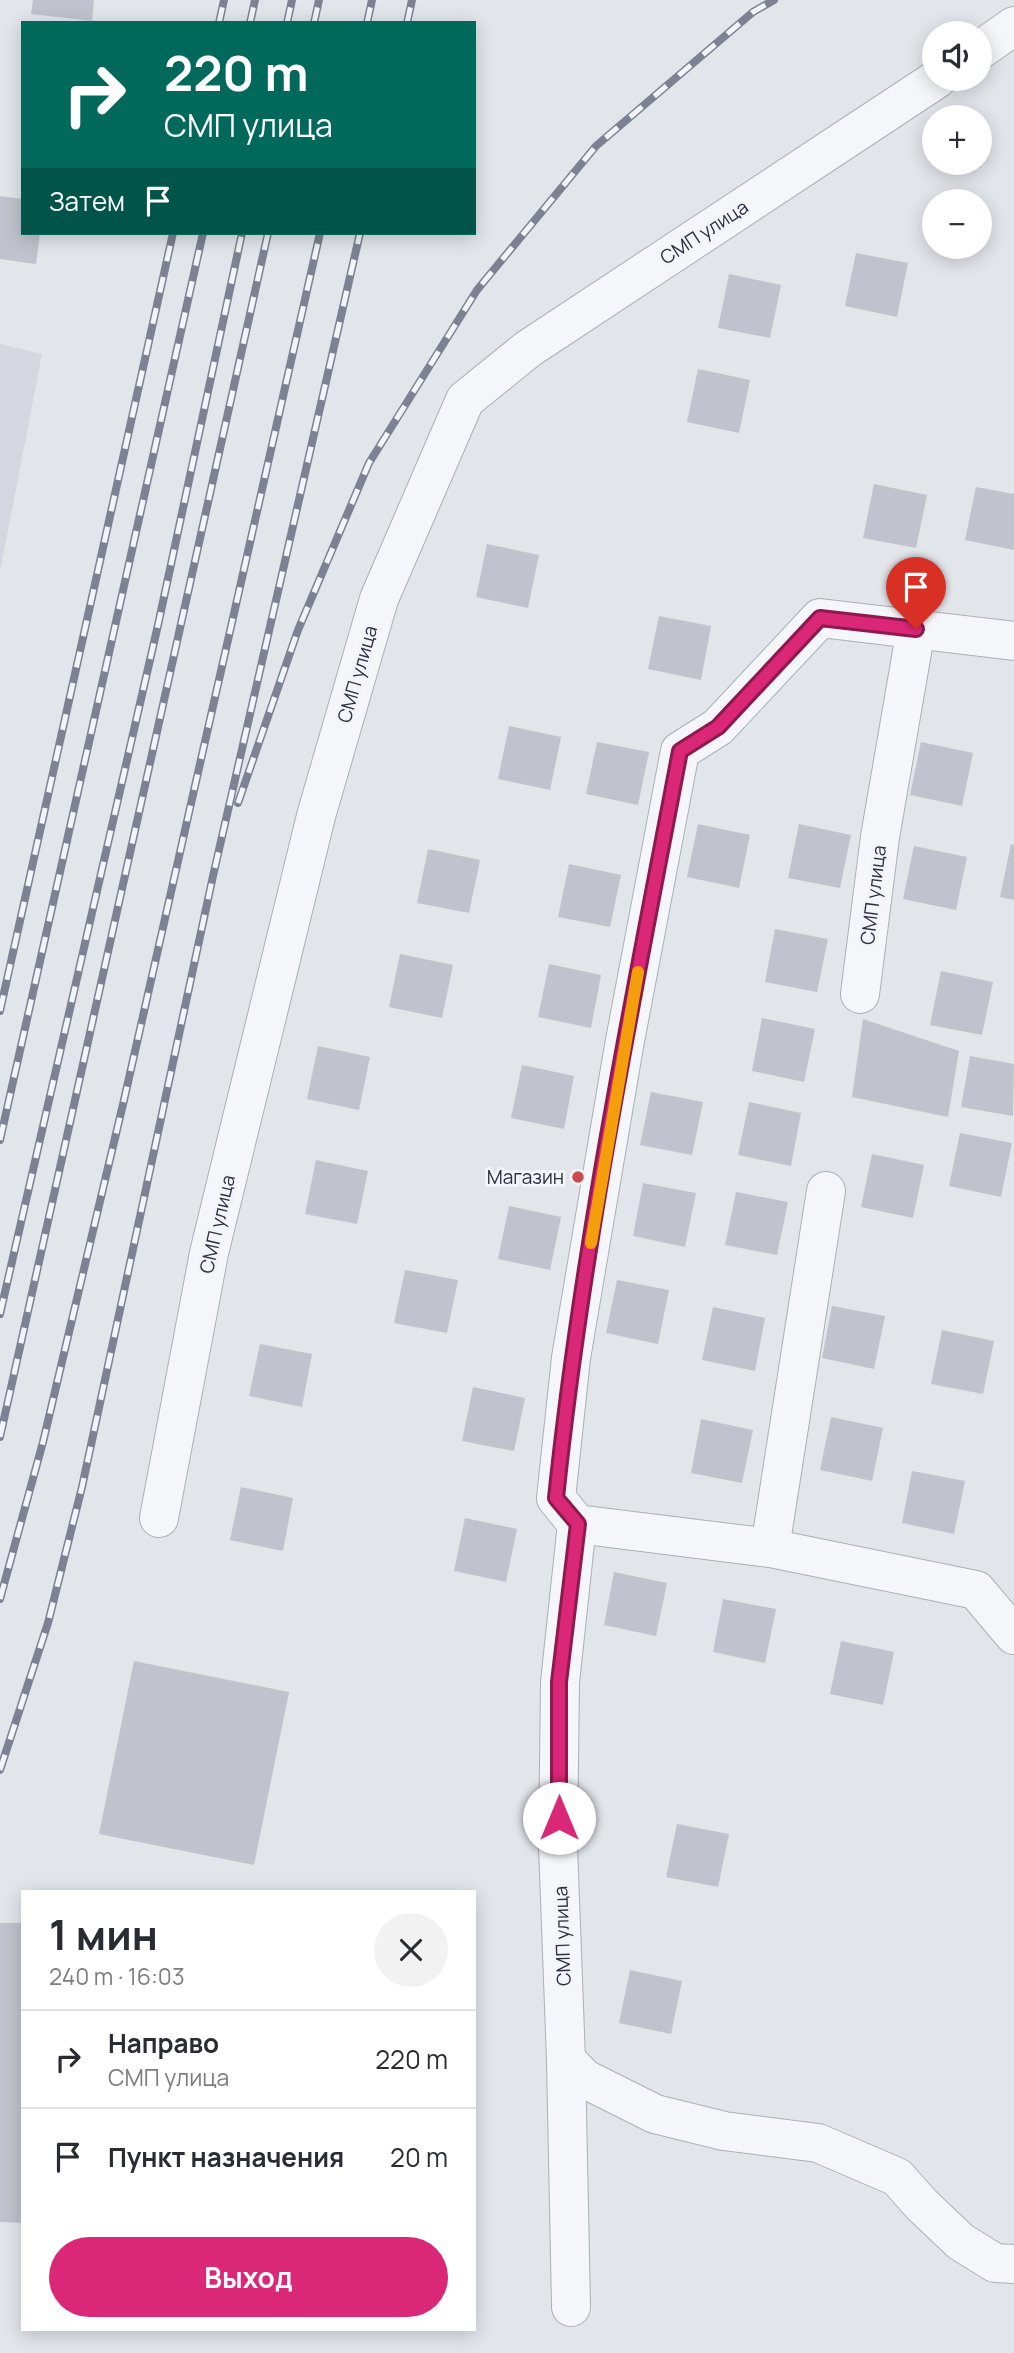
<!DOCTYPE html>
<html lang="ru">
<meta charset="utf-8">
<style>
:root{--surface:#fff;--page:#f2f2f3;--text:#2b2b33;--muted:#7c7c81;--line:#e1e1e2;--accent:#db2777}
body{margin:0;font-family:Manrope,sans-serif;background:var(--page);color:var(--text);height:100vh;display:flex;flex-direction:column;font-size:26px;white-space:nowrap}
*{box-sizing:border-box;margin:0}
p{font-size:23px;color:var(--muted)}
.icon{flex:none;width:38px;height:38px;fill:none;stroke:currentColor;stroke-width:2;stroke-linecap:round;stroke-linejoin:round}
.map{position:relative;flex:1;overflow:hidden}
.drawer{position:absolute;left:21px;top:1890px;width:455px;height:441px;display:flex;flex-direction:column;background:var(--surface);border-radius:0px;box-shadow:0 4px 18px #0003}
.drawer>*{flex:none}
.guide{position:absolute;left:21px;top:21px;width:455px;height:214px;border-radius:0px;box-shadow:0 4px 18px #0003;background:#00695c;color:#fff;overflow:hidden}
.fabs{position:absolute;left:922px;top:21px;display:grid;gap:14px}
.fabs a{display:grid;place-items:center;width:70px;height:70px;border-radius:50%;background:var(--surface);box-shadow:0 4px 18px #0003;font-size:35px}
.pin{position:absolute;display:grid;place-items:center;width:60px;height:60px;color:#fff;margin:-72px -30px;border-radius:50% 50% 50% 0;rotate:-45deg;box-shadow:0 0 7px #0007}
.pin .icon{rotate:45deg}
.me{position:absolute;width:77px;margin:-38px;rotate:0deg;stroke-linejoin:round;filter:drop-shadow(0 0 5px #0008)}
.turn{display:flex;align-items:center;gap:24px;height:147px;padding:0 28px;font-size:32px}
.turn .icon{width:91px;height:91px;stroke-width:2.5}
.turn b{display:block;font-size:49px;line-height:60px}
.then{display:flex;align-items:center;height:66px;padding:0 28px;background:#0003;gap:14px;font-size:26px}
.round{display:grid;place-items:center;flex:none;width:74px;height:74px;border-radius:37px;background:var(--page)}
.overview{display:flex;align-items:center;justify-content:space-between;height:119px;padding:0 28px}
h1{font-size:42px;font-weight:700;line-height:52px}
.cta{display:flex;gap:14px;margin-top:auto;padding:14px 28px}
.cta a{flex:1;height:80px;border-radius:42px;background:var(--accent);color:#fff;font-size:28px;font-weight:700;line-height:80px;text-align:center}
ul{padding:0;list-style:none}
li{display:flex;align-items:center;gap:21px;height:98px;padding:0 28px;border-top:2px solid var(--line)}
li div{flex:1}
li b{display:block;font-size:26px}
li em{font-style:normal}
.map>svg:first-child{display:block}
.built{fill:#d4d7df}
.building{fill:#c0c3cd}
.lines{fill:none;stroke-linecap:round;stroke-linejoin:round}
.minor-casing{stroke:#abafb8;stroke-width:40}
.minor{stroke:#f5f6f9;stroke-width:38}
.rail-casing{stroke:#7c8294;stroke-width:8}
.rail{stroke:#f2f4f8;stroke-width:5;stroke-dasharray:16;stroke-linecap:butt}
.route-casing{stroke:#8e194d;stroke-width:18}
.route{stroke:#db2777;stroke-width:12}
.slow{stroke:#f59e0b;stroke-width:12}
.poi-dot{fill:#cb4b51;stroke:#f2f4f8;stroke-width:2.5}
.labels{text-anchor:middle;stroke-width:6;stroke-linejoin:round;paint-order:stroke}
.street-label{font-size:19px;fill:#2b3142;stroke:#f2f4f8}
.poi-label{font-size:19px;fill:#2b3142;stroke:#f2f4f8;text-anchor:end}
</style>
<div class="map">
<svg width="1014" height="2353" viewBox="0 0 1014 2353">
<rect width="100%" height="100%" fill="#e2e5ea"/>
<!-- built -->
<path class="built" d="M 0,344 L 42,354 L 0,572 Z"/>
<!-- building -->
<g class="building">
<path d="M 33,0 L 94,0 L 92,21 L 31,14 Z"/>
<path d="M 0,196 L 23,199 L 23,233 L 40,233 L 36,264 L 0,259 Z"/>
<path d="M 856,253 L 908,263 L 897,317 L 845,306 Z"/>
<path d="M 729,274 L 781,285 L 770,338 L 718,328 Z"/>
<path d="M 698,369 L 750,380 L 739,433 L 687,422 Z"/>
<path d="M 874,484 L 927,495 L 916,548 L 863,538 Z"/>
<path d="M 976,487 L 1014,494 L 1014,550 L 965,540 Z"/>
<path d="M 487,544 L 539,555 L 528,608 L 476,597 Z"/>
<path d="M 659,616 L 711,626 L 701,680 L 648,669 Z"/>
<path d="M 509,726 L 561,737 L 550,790 L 498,779 Z"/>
<path d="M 597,742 L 649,752 L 638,805 L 586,794 Z"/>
<path d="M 921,742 L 973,753 L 962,806 L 910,795 Z"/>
<path d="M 698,824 L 750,835 L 739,888 L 687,877 Z"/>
<path d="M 799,824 L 851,835 L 840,888 L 788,878 Z"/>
<path d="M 1011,844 L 1014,845 L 1014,900 L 1000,897 Z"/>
<path d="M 914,846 L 967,857 L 956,910 L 903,899 Z"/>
<path d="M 428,849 L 480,860 L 469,913 L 417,903 Z"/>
<path d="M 569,864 L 621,875 L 610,927 L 558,917 Z"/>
<path d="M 775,929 L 828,939 L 817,992 L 765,982 Z"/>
<path d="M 400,954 L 453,965 L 442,1018 L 389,1007 Z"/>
<path d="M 549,964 L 601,975 L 591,1028 L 538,1017 Z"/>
<path d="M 941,971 L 993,982 L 982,1035 L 930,1025 Z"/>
<path d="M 762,1018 L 815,1029 L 804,1082 L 752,1071 Z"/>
<path d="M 863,1019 L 959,1051 L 948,1117 L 852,1097 Z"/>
<path d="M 318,1046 L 370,1057 L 359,1110 L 307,1099 Z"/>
<path d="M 970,1056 L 1014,1064 L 1013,1116 L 961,1107 Z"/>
<path d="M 522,1065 L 574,1076 L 564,1129 L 511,1118 Z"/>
<path d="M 651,1092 L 703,1102 L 692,1155 L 640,1145 Z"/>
<path d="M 749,1102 L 801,1113 L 791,1166 L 738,1155 Z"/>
<path d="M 960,1133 L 1012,1143 L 1001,1197 L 949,1186 Z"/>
<path d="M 872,1154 L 924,1165 L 913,1218 L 861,1207 Z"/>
<path d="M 316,1160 L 368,1171 L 357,1224 L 305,1214 Z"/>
<path d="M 643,1183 L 696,1193 L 685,1247 L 633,1236 Z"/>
<path d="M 736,1192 L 788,1202 L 777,1255 L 725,1245 Z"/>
<path d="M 509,1206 L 561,1217 L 550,1270 L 498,1259 Z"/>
<path d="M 405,1270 L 458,1280 L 447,1333 L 394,1323 Z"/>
<path d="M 617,1280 L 669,1290 L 658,1344 L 606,1333 Z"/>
<path d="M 832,1306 L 885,1316 L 874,1369 L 822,1358 Z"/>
<path d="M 713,1307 L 765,1318 L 755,1371 L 702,1360 Z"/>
<path d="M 942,1330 L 994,1341 L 983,1394 L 931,1384 Z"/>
<path d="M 260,1344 L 312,1354 L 302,1407 L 249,1396 Z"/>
<path d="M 473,1387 L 525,1398 L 514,1451 L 462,1441 Z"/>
<path d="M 831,1417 L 883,1428 L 872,1481 L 820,1470 Z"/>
<path d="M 701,1419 L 753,1430 L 742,1483 L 691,1473 Z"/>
<path d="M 912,1471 L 965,1481 L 954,1534 L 902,1523 Z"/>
<path d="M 241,1487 L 293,1498 L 283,1551 L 230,1540 Z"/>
<path d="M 465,1518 L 517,1529 L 506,1582 L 454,1571 Z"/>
<path d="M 614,1572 L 667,1583 L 656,1636 L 604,1625 Z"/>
<path d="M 723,1599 L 776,1609 L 765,1663 L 713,1652 Z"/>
<path d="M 841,1641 L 894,1652 L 883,1705 L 830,1694 Z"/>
<path d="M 134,1661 L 289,1692 L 254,1865 L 99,1834 Z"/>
<path d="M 677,1824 L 729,1834 L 718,1887 L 666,1877 Z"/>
<path d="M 0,1923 L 23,1923 L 23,2223 L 0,2222 Z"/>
<path d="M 630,1970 L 682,1981 L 671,2034 L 619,2023 Z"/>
</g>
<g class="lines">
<!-- minor casing -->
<g class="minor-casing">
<g id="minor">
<path d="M 980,50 L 1014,26"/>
<path d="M 1014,641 L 820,618 L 718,727 L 680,751 L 624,1046 L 571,1358 L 556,1498 L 577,1524 L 770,1548 L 976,1590 L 1014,1635"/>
<path d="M 860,994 L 880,837 L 916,629"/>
<path d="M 159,1518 L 209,1253 L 316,816 L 379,599 L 465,400 L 528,349 L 937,79"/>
<path d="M 770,1548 L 826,1191"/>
<path d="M 566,2060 L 585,2079 L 655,2114 L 724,2131 L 818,2143 L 897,2177 L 922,2205 L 961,2242 L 995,2263 L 1014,2264"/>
<path d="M 571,2307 L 566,2060 L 558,1846 L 560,1682 L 577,1524"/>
</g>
</g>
<!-- minor -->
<use href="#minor" class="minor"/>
<!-- rail casing -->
<g class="rail-casing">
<g id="rail">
<path d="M 219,23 L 224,0"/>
<path d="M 250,23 L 255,0"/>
<path d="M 287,23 L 292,0"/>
<path d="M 314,23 L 319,0"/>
<path d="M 367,23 L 372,0"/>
<path d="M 407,23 L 412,0"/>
<path d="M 238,803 L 298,630 L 369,463 L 477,290 L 596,146 L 753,12 L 774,0"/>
<path d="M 0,1011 L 173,233"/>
<path d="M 0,1140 L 203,233"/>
<path d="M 0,1314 L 158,625 L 242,233"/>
<path d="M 0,1437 L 268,233"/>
<path d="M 0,1599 L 43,1442 L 124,1100 L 320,233"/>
<path d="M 0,1770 L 48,1623 L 82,1487 L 213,876 L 360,233"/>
</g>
</g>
<!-- rail -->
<use href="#rail" class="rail"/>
</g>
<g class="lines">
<!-- route casing -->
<g class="route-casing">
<path id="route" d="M 559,1818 L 559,1682 L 578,1524 L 556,1498 C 582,1247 633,999 680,751 L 718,727 L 820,618 L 916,629"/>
</g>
<!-- route -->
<use href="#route" class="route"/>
<!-- slow -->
<path class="slow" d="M 591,1243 L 638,972"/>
</g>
<!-- markers -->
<circle class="poi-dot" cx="578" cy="1177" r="7"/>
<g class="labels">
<!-- street labels -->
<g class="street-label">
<text transform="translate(704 232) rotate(-33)" y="7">СМП улица</text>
<text transform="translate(357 674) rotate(-74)" y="7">СМП улица</text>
<text transform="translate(873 895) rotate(-83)" y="7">СМП улица</text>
<text transform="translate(217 1224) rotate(-77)" y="7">СМП улица</text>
<text transform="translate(562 1936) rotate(-92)" y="7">СМП улица</text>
</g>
<!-- poi labels -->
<g class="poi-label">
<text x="564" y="1184">Магазин</text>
</g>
</g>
</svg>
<div class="fabs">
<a><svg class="icon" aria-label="sound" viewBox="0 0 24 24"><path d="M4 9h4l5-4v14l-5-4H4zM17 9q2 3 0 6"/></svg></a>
<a>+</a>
<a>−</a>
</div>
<div class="pin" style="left:916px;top:629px;background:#d93025"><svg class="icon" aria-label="arrive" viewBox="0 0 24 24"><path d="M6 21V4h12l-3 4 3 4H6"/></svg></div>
<svg class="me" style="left:559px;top:1818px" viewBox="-20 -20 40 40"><circle r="19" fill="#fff"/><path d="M0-13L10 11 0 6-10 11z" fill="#db2777"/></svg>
<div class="guide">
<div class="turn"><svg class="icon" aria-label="right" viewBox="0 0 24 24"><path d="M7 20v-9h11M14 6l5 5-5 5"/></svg><div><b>220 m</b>СМП улица</div></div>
<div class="then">Затем<svg class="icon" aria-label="arrive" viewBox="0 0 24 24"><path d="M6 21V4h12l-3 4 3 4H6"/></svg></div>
</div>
<section class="drawer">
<div class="overview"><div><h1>1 мин</h1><p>240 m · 16:03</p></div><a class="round"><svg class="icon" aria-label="close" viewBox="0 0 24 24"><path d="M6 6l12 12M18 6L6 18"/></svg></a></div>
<ul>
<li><svg class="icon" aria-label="right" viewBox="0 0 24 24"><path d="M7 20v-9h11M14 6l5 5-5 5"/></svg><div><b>Направо</b><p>СМП улица</p></div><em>220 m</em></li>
<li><svg class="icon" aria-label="arrive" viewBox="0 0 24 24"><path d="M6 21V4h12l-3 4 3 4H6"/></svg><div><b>Пункт назначения</b></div><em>20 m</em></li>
</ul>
<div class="cta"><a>Выход</a></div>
</section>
</div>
